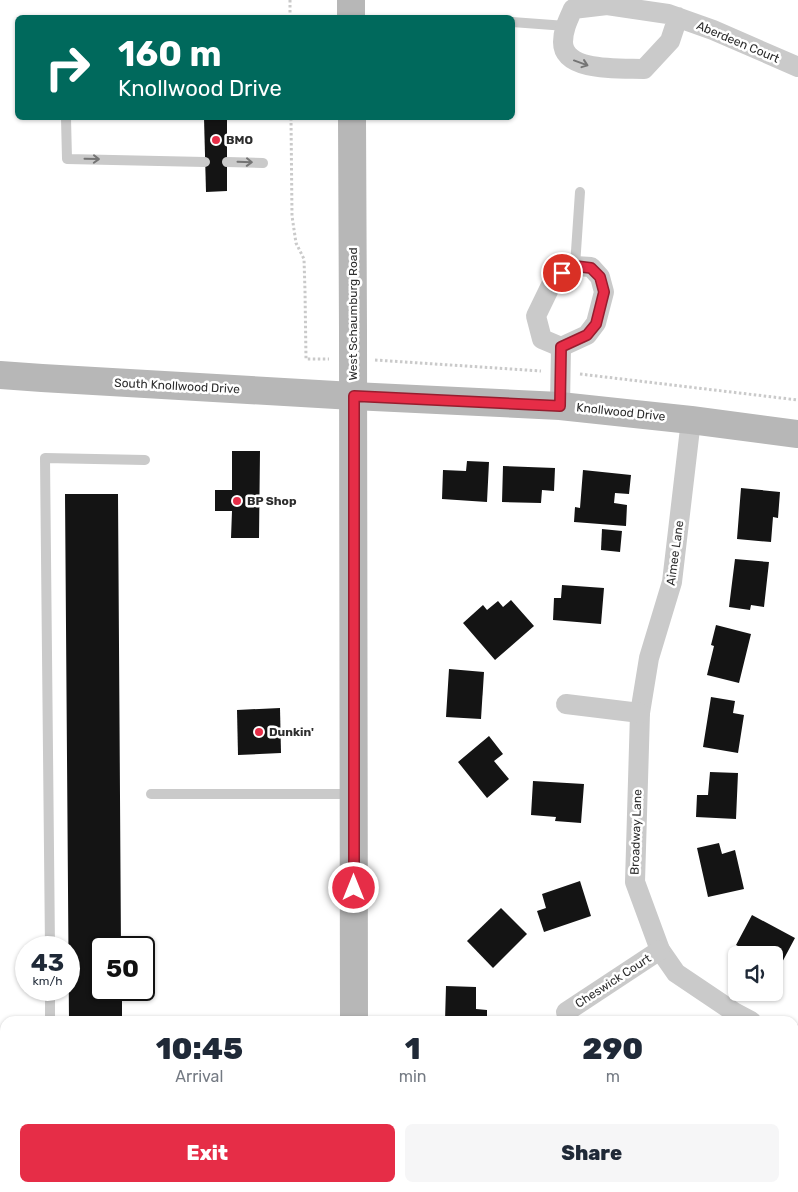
<!DOCTYPE html>
<style>
:root{--surface:#fff;--page:#f6f6f7;--text:#1f2937;--muted:#747a83;--accent:#e62d47}
body{margin:0;font-family:Rubik,sans-serif;background:var(--page);color:var(--text);height:100vh;display:flex;flex-direction:column;font-size:19px;white-space:nowrap}
*{box-sizing:border-box;margin:0}
p{font-size:16px;color:var(--muted)}
.icon{flex:none;width:28px;height:28px;fill:none;stroke:currentColor;stroke-width:2;stroke-linecap:round;stroke-linejoin:round}
.map{position:relative;flex:1;overflow:hidden}
.sheet{position:absolute;left:0px;top:1016px;width:799px;height:176px;display:flex;flex-direction:column;background:var(--surface);border-radius:15px 15px 0 0;box-shadow:0 1px 4px #0004}
.sheet>*{flex:none}
.top-card{position:absolute;left:15px;top:15px;width:500px;height:105px;border-radius:8px;box-shadow:0 1px 4px #0004;background:#00695c;color:#fff;overflow:hidden}
.tools{position:absolute;left:728px;top:946px;display:grid;gap:10px}
.tools a{display:grid;place-items:center;width:55px;height:55px;border-radius:8px;background:var(--surface);box-shadow:0 1px 4px #0004;font-size:25px}
.speed{position:absolute;left:15px;top:936px;display:flex;gap:10px;font-size:25px;font-weight:700;text-align:center}
.speed>*{display:grid;place-content:center;width:65px;height:65px;border-radius:50%;background:var(--surface);box-shadow:0 1px 4px #0004;line-height:1}
.speed small{font-size:12px;font-weight:400}
.speed .limit{border:2px solid #111;border-radius:8px;background:#fff;color:#111}
.pin{position:absolute;display:grid;place-items:center;width:42px;height:42px;color:#fff;margin:-21px;border:2px solid #fff;border-radius:50%;box-shadow:0 1px 5px #0007}
.me{position:absolute;width:55px;margin:-28px;rotate:0deg;stroke-linejoin:round;filter:drop-shadow(0 0 4px #0008)}
.turn{display:flex;align-items:center;gap:18px;height:105px;padding:0 20px;font-size:22px}
.turn .icon{width:65px;height:65px;stroke-width:2.5}
.turn b{display:block;font-size:35px;line-height:42px}
.eta{display:flex;justify-content:space-evenly;align-items:center;height:85px;text-align:center}
.eta b{font-size:30px;font-weight:800;line-height:35px}
.cta{display:flex;gap:10px;margin-top:auto;padding:10px 20px}
.cta a{flex:1;height:58px;border-radius:8px;background:var(--accent);color:#fff;font-size:20px;font-weight:800;line-height:58px;text-align:center}
.cta a+a{background:var(--page);color:var(--text)}
.map>svg:first-child{display:block}
.building{fill:#141414}
.lines{fill:none;stroke-linecap:round;stroke-linejoin:round}
.path{stroke:#cacaca;stroke-width:3;stroke-dasharray:2.5 2.5;stroke-linecap:butt}
.lane{stroke:#cacaca;stroke-width:10}
.street{stroke:#cacaca;stroke-width:20}
.secondary{stroke:#b7b7b7;stroke-width:28}
.oneway{stroke:#747474}
.route-casing{stroke:#961d2e;stroke-width:12}
.route{stroke:#e62d47;stroke-width:9}
.poi-dot{fill:#e62d47;stroke:#fff;stroke-width:2}
.labels{text-anchor:middle;stroke-width:5;stroke-linejoin:round;paint-order:stroke}
.street-label{font-size:12px;fill:#2d2d2d;stroke:#fff}
.poi-label{font-size:12px;font-weight:bold;fill:#2d2d2d;stroke:#fff;text-anchor:start}
</style>
<div class="map">
<svg width="798" height="1192" viewBox="0 0 798 1192">
<rect width="100%" height="100%" fill="#fff"/>
<!-- building -->
<g class="building">
<path d="M 204,118 L 227,118 L 227,191 L 206,192 Z"/>
<path d="M 232,451 L 260,451 L 259,538 L 231,538 L 232,511 L 215,511 L 215,490 L 232,490 Z"/>
<path d="M 467,461 L 489,462 L 487,502 L 442,499 L 443,470 L 466,471 Z"/>
<path d="M 503,466 L 555,468 L 554,491 L 542,490 L 541,503 L 502,502 Z"/>
<path d="M 583,470 L 631,475 L 629,494 L 615,493 L 614,503 L 627,505 L 626,526 L 574,522 L 575,507 L 580,508 Z"/>
<path d="M 741,488 L 780,492 L 778,518 L 773,517 L 771,542 L 737,539 Z"/>
<path d="M 65,494 L 118,494 L 121,948 L 101,948 L 101,990 L 122,990 L 122,1021 L 69,1021 Z"/>
<path d="M 602,529 L 622,531 L 620,552 L 601,550 Z"/>
<path d="M 735,559 L 769,562 L 764,607 L 751,605 L 750,610 L 729,607 Z"/>
<path d="M 562,585 L 604,588 L 601,624 L 553,620 L 554,598 L 561,598 Z"/>
<path d="M 511,600 L 534,626 L 495,660 L 463,623 L 483,605 L 487,610 L 498,601 L 503,607 Z"/>
<path d="M 716,625 L 751,634 L 739,683 L 707,675 L 714,646 L 711,645 Z"/>
<path d="M 449,669 L 484,672 L 481,719 L 446,717 Z"/>
<path d="M 711,697 L 735,701 L 733,713 L 744,715 L 738,753 L 703,747 Z"/>
<path d="M 280,708 L 281,753 L 238,755 L 237,710 Z"/>
<path d="M 489,736 L 503,754 L 494,761 L 509,779 L 487,798 L 458,762 Z"/>
<path d="M 710,772 L 738,773 L 736,819 L 696,817 L 697,795 L 708,795 Z"/>
<path d="M 533,781 L 584,784 L 581,823 L 555,821 L 556,817 L 531,815 Z"/>
<path d="M 719,843 L 722,854 L 735,850 L 744,889 L 708,897 L 697,848 Z"/>
<path d="M 580,881 L 591,916 L 544,932 L 537,911 L 546,908 L 542,894 Z"/>
<path d="M 501,908 L 527,934 L 493,968 L 467,941 Z"/>
<path d="M 752,915 L 795,938 L 779,968 L 774,965 L 774,955 L 755,955 L 736,945 Z"/>
<path d="M 446,986 L 476,987 L 476,1009 L 487,1010 L 487,1021 L 445,1021 Z"/>
<path d="M 794,1093 L 798,1094 L 798,1128 L 794,1128 Z"/>
<rect x="0" y="1107" width="5" height="29"/>
<rect x="225" y="1188" width="54" height="4"/>
</g>
<g class="lines">
<!-- path -->
<g class="path">
<path d="M 290,0 L 290,18"/>
<path d="M 291,118 L 292,216 L 296,243 L 304,259 L 305,291 L 306,359 L 329,359"/>
<path d="M 375,360 L 541,371"/>
<path d="M 580,374 L 798,400"/>
</g>
<!-- lane -->
<g class="lane">
<path d="M 512,22 L 566,26"/>
<path d="M 66,118 L 67,159 L 205,162"/>
<path d="M 227,162 L 263,163"/>
<path d="M 575,266 L 580,192"/>
<path d="M 151,794 L 353,794"/>
<path d="M 50,948 L 45,458 L 145,460"/>
<path d="M 50,990 L 50,1021"/>
<path d="M 52,1188 L 52,1192"/>
</g>
<!-- street -->
<g class="street">
<path d="M 678,17 L 670,41 L 644,69 C 623,68 563,73 563,42 C 563,30 568,20 573,9 L 607,5 L 668,14 L 713,30 L 798,67"/>
<path d="M 575,266 L 591,267 L 600,277 L 604,292 L 596,323 L 587,335 L 561,347 L 542,339 L 536,316 L 551,285 L 562,273 Z"/>
<path d="M 560,406 L 561,347"/>
<path d="M 691,420 L 672,582 L 649,658 L 640,713 L 635,882 L 660,950 L 676,973 L 734,1012 L 751,1021"/>
<path d="M 566,704 L 640,713"/>
<path d="M 566,1012 L 660,950"/>
<path d="M 794,1034 L 798,1035"/>
</g>
<!-- secondary -->
<g class="secondary">
<path d="M 351,0 L 351,18"/>
<path d="M 352,118 L 353,331 L 354,1021"/>
<path d="M 0,375 L 42,378 L 353,396 L 560,406 L 691,420 L 798,434"/>
<path d="M 355,1188 L 355,1192"/>
</g>
</g>
<!-- one-way arrows -->
<defs><path id="oneway-shaft" d="M-6 0H5M1.5-3L5.5 0L1.5 3" fill="none" stroke-width="1.6" stroke-linecap="round" stroke-linejoin="round" transform="scale(1.25)"/></defs>
<g class="oneway">
<use href="#oneway-shaft" transform="translate(581 63) rotate(20)"/>
<use href="#oneway-shaft" transform="translate(92 159) rotate(1)"/>
<use href="#oneway-shaft" transform="translate(245 162) rotate(2)"/>
</g>
<g class="lines">
<!-- route casing -->
<g class="route-casing">
<path id="route" d="M 354,888 L 354,396 L 560,406 L 561,347 L 587,335 L 596,324 L 604,292 L 600,277 L 591,268 L 575,266 L 562,273"/>
</g>
<!-- route -->
<use href="#route" class="route"/>
</g>
<!-- markers -->
<g class="poi-dot">
<circle cx="216" cy="140" r="5"/>
<circle cx="237" cy="501" r="5"/>
<circle cx="259" cy="732" r="5"/>
</g>
<g class="labels">
<!-- street labels -->
<g class="street-label">
<text transform="translate(738 42) rotate(23)" y="4">Aberdeen Court</text>
<text transform="translate(353 314) rotate(-90)" y="4">West Schaumburg Road</text>
<text transform="translate(177 386) rotate(3)" y="4">South Knollwood Drive</text>
<text transform="translate(621 412) rotate(6)" y="4">Knollwood Drive</text>
<text transform="translate(675 553) rotate(-82)" y="4">Aimee Lane</text>
<text transform="translate(636 832) rotate(-88)" y="4">Broadway Lane</text>
<text transform="translate(613 981) rotate(-33)" y="4">Cheswick Court</text>
</g>
<!-- poi labels -->
<g class="poi-label">
<text x="226" y="144">BMO</text>
<text x="247" y="505">BP Shop</text>
<text x="269" y="736">Dunkin'</text>
</g>
</g>
</svg>
<div class="tools">
<a><svg class="icon" aria-label="sound" viewBox="0 0 24 24"><path d="M4 9h4l5-4v14l-5-4H4zM17 9q2 3 0 6"/></svg></a>
</div>
<div class="speed"><div>43<small>km/h</small></div><div class="limit">50</div></div>
<div class="pin" style="left:562px;top:273px;background:#d93025"><svg class="icon" aria-label="arrive" viewBox="0 0 24 24"><path d="M6 21V4h12l-3 4 3 4H6"/></svg></div>
<svg class="me" style="left:354px;top:888px" viewBox="-20 -20 40 40"><circle r="17" fill="#e62d47" stroke="#fff" stroke-width="3"/><path d="M0-11L8 9 0 5-8 9z" fill="#fff"/></svg>
<div class="top-card">
<div class="turn"><svg class="icon" aria-label="right" viewBox="0 0 24 24"><path d="M7 20v-9h11M14 6l5 5-5 5"/></svg><div><b>160 m</b>Knollwood Drive</div></div>
</div>
<section class="sheet">
<div class="eta">
<div><b>10:45</b><p>Arrival</p></div>
<div><b>1</b><p>min</p></div>
<div><b>290</b><p>m</p></div>
</div>
<div class="cta"><a>Exit</a><a>Share</a></div>
</section>
</div>
